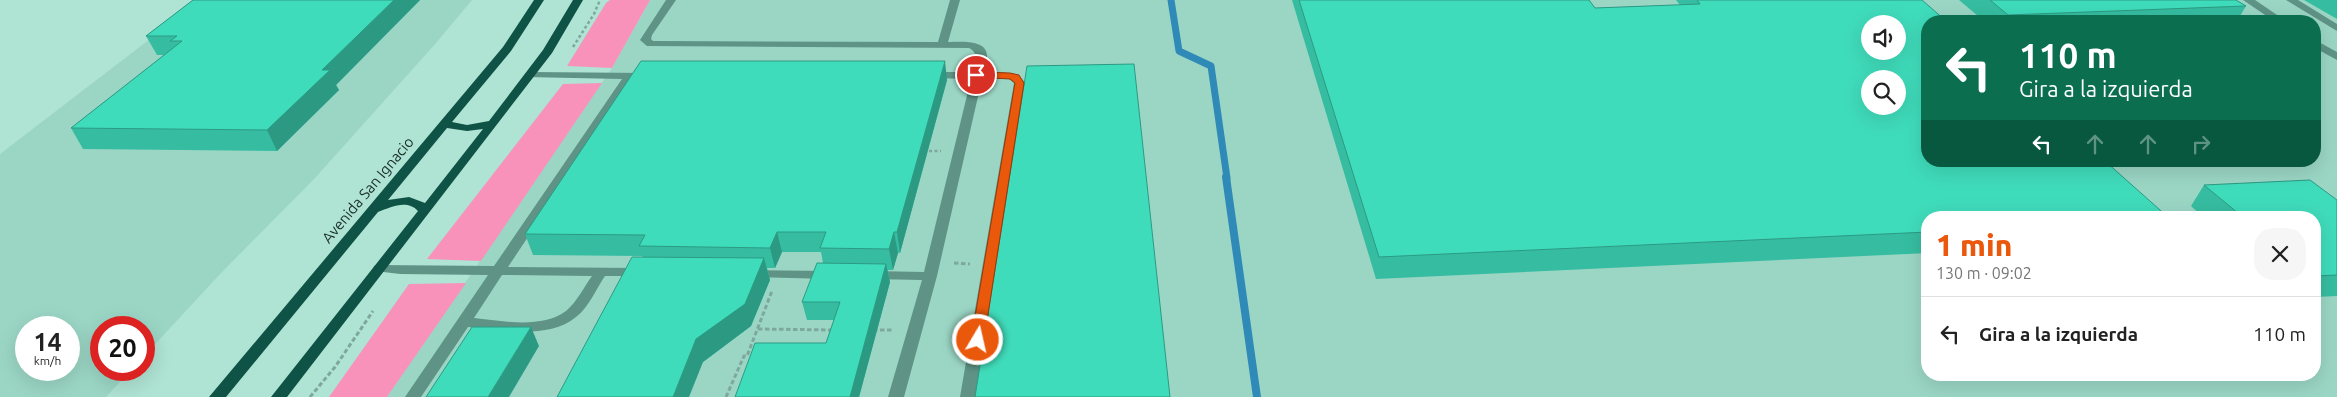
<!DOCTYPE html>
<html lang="es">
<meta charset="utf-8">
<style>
:root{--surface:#fff;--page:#f6f6f6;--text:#222;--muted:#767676;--line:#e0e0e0;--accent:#ea580c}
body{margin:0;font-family:Ubuntu,sans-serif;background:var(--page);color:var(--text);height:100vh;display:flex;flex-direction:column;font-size:19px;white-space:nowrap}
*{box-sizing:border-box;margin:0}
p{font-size:16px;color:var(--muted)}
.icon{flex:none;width:28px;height:28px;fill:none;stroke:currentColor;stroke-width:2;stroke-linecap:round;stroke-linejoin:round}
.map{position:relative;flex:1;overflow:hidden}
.side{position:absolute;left:1921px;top:211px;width:400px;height:170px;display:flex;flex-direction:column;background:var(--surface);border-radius:20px;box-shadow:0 5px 20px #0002}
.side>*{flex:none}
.banner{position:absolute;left:1921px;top:15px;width:400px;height:152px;border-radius:20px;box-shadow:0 5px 20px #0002;background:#0b6e4f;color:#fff;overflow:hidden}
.fabs{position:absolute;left:1861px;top:15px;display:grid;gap:10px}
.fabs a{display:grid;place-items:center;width:45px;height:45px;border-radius:50%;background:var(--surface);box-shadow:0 5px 20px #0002;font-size:25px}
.speed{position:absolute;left:15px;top:316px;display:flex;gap:10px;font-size:25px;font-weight:700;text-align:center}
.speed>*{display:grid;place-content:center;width:65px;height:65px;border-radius:50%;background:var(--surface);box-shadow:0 5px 20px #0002;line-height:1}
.speed small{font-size:12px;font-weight:400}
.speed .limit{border:8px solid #d22;background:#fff;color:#111}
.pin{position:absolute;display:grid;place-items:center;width:42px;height:42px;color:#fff;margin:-21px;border:2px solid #fff;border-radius:50%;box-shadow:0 1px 5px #0007}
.me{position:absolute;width:55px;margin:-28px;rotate:9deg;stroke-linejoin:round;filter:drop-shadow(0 0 4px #0008)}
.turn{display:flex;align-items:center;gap:18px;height:105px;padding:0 15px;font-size:22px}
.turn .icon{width:65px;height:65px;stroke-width:2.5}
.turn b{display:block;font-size:35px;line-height:42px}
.lanes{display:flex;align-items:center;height:48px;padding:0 15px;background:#0003;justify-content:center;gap:25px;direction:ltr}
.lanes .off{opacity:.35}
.round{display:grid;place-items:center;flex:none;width:52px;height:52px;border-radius:20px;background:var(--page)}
.headline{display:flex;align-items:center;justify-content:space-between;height:85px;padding:0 15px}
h1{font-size:30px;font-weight:800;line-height:38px;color:var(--accent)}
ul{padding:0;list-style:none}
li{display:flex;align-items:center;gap:15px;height:75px;padding:0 15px;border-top:1px solid var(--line)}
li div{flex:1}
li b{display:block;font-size:19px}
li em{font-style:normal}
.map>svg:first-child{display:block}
.built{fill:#9bd6c5;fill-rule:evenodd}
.green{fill:#f892bb}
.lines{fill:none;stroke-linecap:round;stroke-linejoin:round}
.stream-far1{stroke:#2f8ab8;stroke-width:7}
.stream{stroke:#2f8ab8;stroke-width:8}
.path-far1{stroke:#7ea89d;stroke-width:2.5;stroke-dasharray:3 2.5;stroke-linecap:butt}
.path{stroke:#7ea89d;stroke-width:3;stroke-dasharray:4.5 2.5;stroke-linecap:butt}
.minor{fill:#5e9385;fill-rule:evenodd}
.major{fill:#0e5345;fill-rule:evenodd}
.wall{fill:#36bda1}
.shaded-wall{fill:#2c9a83}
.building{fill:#3fdcbb;stroke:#2c9a83;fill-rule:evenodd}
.route{fill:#ea580c;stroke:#983908}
.labels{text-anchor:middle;stroke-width:4;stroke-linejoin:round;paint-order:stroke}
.street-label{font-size:15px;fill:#182d28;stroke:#afe3d4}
</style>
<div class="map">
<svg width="2337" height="397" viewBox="0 0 2337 397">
<rect width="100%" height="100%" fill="#afe3d4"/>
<!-- built -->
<g class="built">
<path d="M 197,0 L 472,0 L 436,43 L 315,178 L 222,272 L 144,356 L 144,328 L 101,328 L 101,370 L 131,370 L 106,397 L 0,397 L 0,154 L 197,3 ZM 26,328 L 69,328 L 69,370 L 26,370 Z"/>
<path d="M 650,0 L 2337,0 L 2337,397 L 387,397 L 612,68 ZM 1928,21 L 2315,21 L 2315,161 L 1928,161 ZM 1870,24 L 1898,24 L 1898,51 L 1870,51 ZM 1870,79 L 1898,79 L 1898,106 L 1870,106 ZM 1928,218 L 2315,218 L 2315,375 L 1928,375 Z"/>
</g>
<!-- green -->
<g class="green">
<path d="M 610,0 L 650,0 L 612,68 L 567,66 L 606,3 Z"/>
<path d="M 602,83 L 481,261 L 427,259 L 563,84 Z"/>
<path d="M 466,283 L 387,397 L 329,397 L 409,284 Z"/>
</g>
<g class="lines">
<!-- stream-far1 -->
<path class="stream-far1" d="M 1171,0 L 1179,51 L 1211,66 L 1227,178"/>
<!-- stream -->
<path class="stream" d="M 1226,177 L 1257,397"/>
<!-- path-far1 -->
<g class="path-far1">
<path d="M 573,47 L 594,14 L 600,0"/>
<path d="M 929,151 L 941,151"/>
</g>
<!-- path -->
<g class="path">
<path d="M 954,263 L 970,264"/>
<path d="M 758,329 L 834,330"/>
<path d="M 873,330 L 894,330"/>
<path d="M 310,397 L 335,367 L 373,311"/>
<path d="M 726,397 L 744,356 L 747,356 L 772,291"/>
</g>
<!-- minor -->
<g class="minor">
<path d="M 666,0 L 676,0 L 652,35 L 651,39 L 653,41 L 938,42 L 950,0 L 960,0 L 948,42 C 960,42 987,39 987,56 C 987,61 984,67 983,72 C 999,73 1016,69 1025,83 L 976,397 L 960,397 L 1014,83 L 1009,79 L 982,79 L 937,276 L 904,397 L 888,397 L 922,280 L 872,279 L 865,275 L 872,271 L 924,272 L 971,79 L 930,78 L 925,75 L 930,72 L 973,72 C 975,62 980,54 969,48 L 647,46 L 640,40 Z"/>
<path d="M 2243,0 L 2255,0 L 2286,21 L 2274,21 Z"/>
<path d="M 2286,0 L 2298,0 L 2337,24 L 2337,31 Z"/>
<path d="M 2315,40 L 2337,52 L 2337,60 L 2315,48 Z"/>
<path d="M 530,72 L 647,73 L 652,76 L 647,79 L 633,79 L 508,267 L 640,268 L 647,272 L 640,276 L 605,276 C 596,289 589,307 576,317 C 548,340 501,330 468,327 L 421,397 L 405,397 L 488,275 L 400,274 L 375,271 L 373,268 L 375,265 L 494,266 L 622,79 L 526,77 L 525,75 L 526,73 ZM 502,275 L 592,276 C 584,287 577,302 566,311 C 542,329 502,321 474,318 Z"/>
<path d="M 752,270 L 830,271 L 837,275 L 830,279 L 747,277 L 745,274 L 747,271 Z"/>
</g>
<!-- major -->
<path class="major" d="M 534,0 L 544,0 L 511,51 L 452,122 L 467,125 L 489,121 L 543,50 L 573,0 L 583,0 L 552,53 L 287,397 L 271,397 L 418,211 C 407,199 391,207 378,212 L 226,397 L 209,397 L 503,47 ZM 447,128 L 467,131 L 483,129 L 425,203 L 409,197 L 388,200 Z"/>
</g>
<!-- wall -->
<g class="wall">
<path d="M 193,0 L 420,0 L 336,85 L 339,90 L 277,151 L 83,149 L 71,128 L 164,55 L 157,55 L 146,36 Z"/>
<path d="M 1292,0 L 1589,0 L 1595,8 L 1680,5 L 1676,0 L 1922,0 L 1928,218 L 1928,253 L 1376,279 Z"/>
<path d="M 1959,0 L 2236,0 L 2246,6 L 2237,21 L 1984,21 Z"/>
<path d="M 2304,0 L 2337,0 L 2337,19 Z"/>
<path d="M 947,80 L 900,253 L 898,253 L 893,270 L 888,270 L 890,282 L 859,397 L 735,397 L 826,343 L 834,320 L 807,320 L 802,302 L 823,263 L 821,252 L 782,252 L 775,268 L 767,268 L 770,280 L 751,326 L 703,362 L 642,256 L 533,255 L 525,234 Z"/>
<path d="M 2204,185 L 2337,200 L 2337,296 L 2315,297 L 2315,218 L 2204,218 L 2191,206 Z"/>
</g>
<!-- shaded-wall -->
<g class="shaded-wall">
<path d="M 394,0 L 420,0 L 336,85 L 339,90 L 277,151 L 267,130 L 322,70 Z"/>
<path d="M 945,61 L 947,80 L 900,253 L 897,232 Z"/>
<path d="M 777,232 L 782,252 L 775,268 L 770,248 Z"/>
<path d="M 894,232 L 898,253 L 893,270 L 889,249 Z"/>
<path d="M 764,258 L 770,280 L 751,326 L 703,362 L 689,397 L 673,397 L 696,339 Z"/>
<path d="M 886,264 L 890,282 L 859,397 L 850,397 Z"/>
<path d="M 531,327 L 539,346 L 509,397 L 488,397 Z"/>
</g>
<!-- building -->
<g class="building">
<path d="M 193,0 L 394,0 L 322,70 L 330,70 L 267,130 L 71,128 L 182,41 L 170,41 L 177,36 L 146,36 Z"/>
<path d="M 1299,0 L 1589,0 L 1595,8 L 1700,4 L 1697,0 L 1922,0 L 1946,21 L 1928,21 L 1928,161 L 2105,161 L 2169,218 L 1928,218 L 1928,232 L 1379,257 ZM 1870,24 L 1898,24 L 1898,51 L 1870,51 ZM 1870,79 L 1898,79 L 1898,106 L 1870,106 Z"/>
<path d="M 1990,0 L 2236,0 L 2246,6 L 2008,15 Z"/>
<path d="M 641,61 L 945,61 L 897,232 L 894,232 L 889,249 L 820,248 L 826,232 L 777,232 L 770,248 L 639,246 L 645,235 L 525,234 Z"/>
<path d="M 1134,64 L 1170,397 L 975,397 L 1027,66 Z"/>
<path d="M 2310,180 L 2337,200 L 2337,275 L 2315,276 L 2315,218 L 2244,218 L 2204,185 Z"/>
<path d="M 632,257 L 764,258 L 745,304 L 696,339 L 673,397 L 557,397 Z"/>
<path d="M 817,263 L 886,264 L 850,397 L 735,397 L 755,343 L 826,343 L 840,302 L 802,302 Z"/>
<path d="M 472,327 L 531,327 L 488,397 L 426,397 Z"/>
</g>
<!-- route -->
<path class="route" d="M 976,72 L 1010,73 L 1019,75 L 1024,83 L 984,340 L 978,345 L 971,340 L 1015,83 L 1010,79 L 973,77 L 971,75 Z"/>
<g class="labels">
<!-- street labels -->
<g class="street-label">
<text transform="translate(368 190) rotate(-50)" y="5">Avenida San Ignacio</text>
</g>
</g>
</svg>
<div class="fabs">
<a><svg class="icon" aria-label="sound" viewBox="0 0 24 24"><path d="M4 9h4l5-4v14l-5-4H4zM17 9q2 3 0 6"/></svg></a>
<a><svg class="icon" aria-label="search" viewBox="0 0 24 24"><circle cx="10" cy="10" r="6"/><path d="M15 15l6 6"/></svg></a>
</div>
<div class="speed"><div>14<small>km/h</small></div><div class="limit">20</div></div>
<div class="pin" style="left:976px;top:75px;background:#d93025"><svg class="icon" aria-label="arrive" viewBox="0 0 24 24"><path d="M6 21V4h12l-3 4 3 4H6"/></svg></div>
<svg class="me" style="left:978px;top:340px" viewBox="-20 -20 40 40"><circle r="17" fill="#ea580c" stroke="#fff" stroke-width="3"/><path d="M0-11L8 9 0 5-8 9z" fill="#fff"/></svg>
<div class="banner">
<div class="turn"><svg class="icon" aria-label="left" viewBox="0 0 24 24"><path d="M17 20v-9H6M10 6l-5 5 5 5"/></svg><div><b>110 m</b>Gira a la izquierda</div></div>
<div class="lanes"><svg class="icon" aria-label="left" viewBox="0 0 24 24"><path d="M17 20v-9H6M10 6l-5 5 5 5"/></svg><svg class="icon off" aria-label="ahead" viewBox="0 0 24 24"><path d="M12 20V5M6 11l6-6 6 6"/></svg><svg class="icon off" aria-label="ahead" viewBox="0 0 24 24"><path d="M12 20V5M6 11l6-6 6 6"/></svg><svg class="icon off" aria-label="right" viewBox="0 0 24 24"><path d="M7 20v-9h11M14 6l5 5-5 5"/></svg></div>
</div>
<section class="side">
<div class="headline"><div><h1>1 min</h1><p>130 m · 09:02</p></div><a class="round"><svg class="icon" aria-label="close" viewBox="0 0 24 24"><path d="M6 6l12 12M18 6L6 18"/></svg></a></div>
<ul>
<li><svg class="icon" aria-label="left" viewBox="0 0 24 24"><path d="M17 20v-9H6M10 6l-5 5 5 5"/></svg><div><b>Gira a la izquierda</b></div><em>110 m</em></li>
</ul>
</section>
</div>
